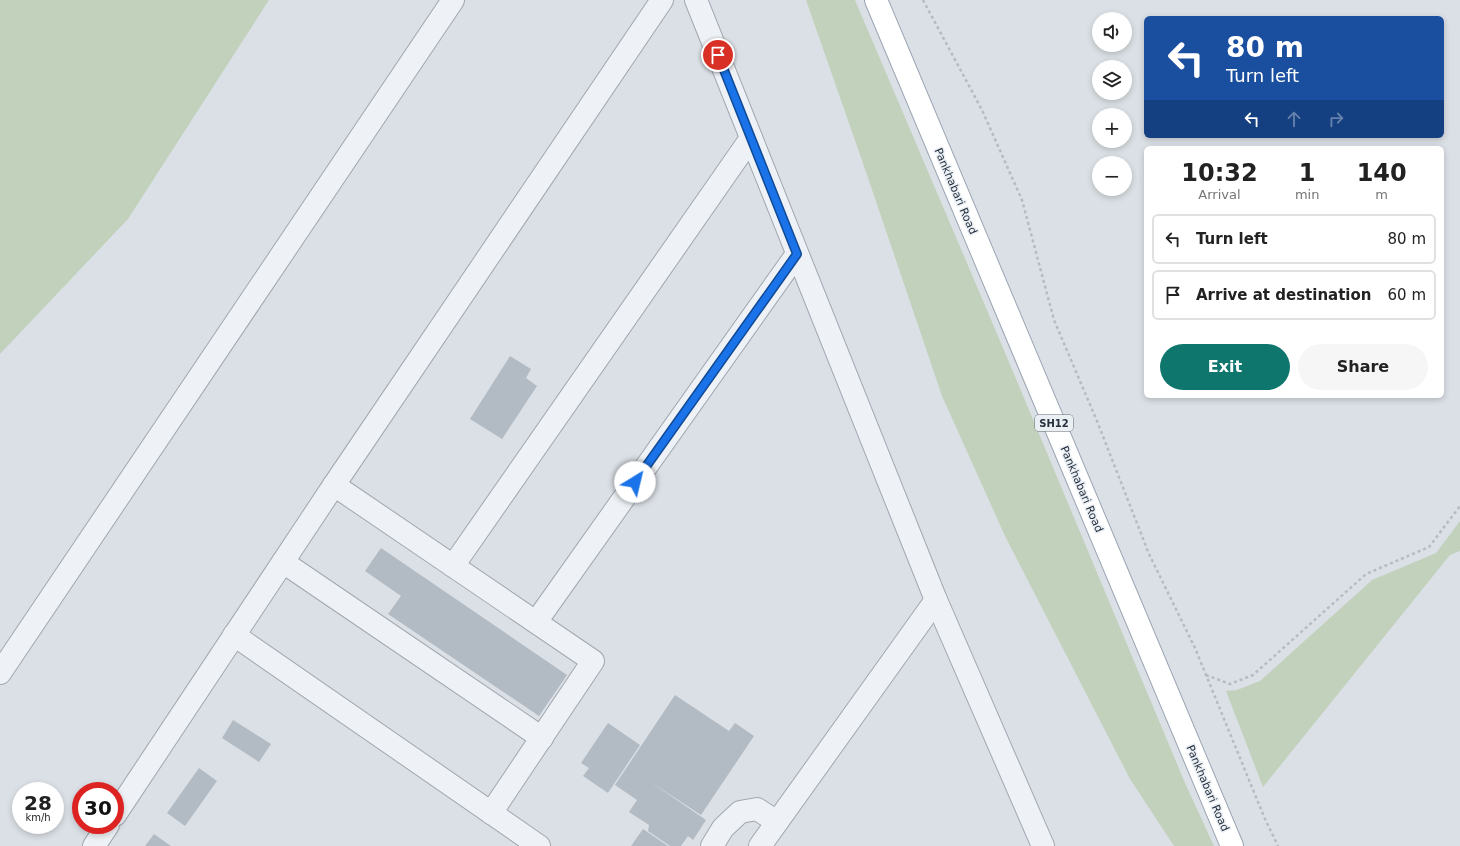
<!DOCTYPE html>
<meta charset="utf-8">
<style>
:root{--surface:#fff;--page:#f6f6f6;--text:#222;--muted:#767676;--line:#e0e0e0;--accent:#0f766e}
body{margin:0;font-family:"DejaVu Sans",sans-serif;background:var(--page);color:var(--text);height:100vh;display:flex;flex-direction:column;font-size:15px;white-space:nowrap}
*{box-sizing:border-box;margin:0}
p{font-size:13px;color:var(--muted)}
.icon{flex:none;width:22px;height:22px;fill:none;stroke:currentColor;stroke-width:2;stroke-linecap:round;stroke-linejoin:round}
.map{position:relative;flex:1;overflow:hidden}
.side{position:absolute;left:1144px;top:146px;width:300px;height:252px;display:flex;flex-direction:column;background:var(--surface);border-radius:6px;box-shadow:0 2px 6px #0003}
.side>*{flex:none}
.banner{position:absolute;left:1144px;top:16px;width:300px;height:122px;border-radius:6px;box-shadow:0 2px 6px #0003;background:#1a4fa0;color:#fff;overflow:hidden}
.fabs{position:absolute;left:1092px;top:12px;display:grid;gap:8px}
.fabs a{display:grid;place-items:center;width:40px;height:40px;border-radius:50%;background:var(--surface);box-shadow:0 2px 6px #0003;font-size:20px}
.speed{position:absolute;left:12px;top:782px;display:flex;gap:8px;font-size:20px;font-weight:700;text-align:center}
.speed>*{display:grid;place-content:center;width:52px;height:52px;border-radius:50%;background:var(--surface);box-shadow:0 2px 6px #0003;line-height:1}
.speed small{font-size:10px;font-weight:400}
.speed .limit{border:6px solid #d22;background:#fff;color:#111}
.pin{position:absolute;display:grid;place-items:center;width:34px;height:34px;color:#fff;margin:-17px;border:2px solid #fff;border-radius:50%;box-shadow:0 1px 4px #0007}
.me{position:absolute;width:44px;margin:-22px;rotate:36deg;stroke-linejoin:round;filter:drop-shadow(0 0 3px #0008)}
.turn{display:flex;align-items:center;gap:14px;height:84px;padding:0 16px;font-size:18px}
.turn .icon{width:52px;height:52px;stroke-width:2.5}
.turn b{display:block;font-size:28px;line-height:34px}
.lanes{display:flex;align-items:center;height:38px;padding:0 16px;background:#0003;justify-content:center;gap:20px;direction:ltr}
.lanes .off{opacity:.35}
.eta{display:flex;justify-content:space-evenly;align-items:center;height:68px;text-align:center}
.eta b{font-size:24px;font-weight:700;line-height:28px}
.cta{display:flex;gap:8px;margin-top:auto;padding:8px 16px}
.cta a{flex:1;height:46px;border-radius:24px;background:var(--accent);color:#fff;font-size:16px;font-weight:700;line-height:46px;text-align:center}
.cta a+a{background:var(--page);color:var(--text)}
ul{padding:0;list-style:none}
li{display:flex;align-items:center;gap:12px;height:50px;margin:0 8px 6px;padding:0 8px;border:2px solid var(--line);border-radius:6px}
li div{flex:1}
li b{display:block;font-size:15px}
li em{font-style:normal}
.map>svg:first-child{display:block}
.green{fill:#c2d1bc}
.building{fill:#b2bac3}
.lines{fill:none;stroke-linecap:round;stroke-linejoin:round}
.minor-casing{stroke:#a1a7b0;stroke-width:24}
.primary-casing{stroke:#9aa5b2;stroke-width:24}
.path{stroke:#b6bbc1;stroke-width:2.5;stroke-dasharray:3 3;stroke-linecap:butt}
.minor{stroke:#eef1f5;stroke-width:22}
.primary{stroke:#fff;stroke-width:22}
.route-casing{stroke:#114b97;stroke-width:10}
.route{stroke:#1a73e8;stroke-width:7}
.labels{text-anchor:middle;stroke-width:3;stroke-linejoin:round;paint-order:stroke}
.shield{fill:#eaeff4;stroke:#606974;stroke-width:1}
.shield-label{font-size:10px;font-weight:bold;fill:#252f3d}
.street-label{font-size:11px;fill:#252f3d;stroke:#eaeff4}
</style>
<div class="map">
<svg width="1460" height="846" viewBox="0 0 1460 846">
<rect width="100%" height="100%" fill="#dbe0e6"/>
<!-- green -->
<g class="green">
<path d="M 0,0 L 269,0 L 128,219 L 0,354 Z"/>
<path d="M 806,0 L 855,0 L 1001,343 L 1185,783 L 1214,846 L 1174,846 L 1130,779 L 1005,536 L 942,396 L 866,172 Z"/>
<path d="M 1460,521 L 1460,551 L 1450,555 L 1263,787 L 1226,691 L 1237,690 L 1260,681 L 1372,580 L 1436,553 Z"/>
</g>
<!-- building -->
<g class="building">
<path d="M 510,356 L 531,369 L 526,378 L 537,386 L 502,439 L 470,419 Z"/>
<path d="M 381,548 L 567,675 L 539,716 L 388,614 L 401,596 L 365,571 Z"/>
<path d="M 675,695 L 729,731 L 735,723 L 754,736 L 701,815 L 649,781 L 706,820 L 693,840 L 688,836 L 681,846 L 670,846 L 648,831 L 649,825 L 629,812 L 637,800 L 615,785 Z"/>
<path d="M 233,720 L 271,744 L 259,762 L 222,738 Z"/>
<path d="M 608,723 L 640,745 L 608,793 L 583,776 L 589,768 L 581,763 Z"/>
<path d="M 199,768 L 217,781 L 185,826 L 167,813 Z"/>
<path d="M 643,829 L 668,846 L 631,846 Z"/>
<path d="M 154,834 L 171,846 L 145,846 Z"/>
</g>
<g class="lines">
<!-- minor casing -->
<g class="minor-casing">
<g id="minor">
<path d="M 696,0 L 936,600 L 1043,846"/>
<path d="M 334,485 L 593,661 L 491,813"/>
<path d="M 283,562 L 542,738"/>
<path d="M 453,566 L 751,138"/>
<path d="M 536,622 L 797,254"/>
<path d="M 234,635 L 539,846"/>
<path d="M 0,673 L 453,0"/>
<path d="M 115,815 L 334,485 L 662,0"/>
<path d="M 94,846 L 108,825"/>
<path d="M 712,846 L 723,828 L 740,812 L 757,809 L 777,822"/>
<path d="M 760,846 L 936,600"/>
</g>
</g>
<!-- primary casing -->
<g class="primary-casing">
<path id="primary" d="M 876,0 L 1232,846"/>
</g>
<!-- path -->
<g class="path">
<path d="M 923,0 L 982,110 L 1022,200 L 1054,320 L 1097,421 L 1149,554 L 1195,648 L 1265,819 L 1278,846"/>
<path d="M 1206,675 L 1230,684 L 1253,675 L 1366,574 L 1429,547 L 1460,506"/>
</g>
<!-- minor -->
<use href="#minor" class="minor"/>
<!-- primary -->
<use href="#primary" class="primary"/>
</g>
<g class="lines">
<!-- route casing -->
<g class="route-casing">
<path id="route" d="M 635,482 L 797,254 L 718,55"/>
</g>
<!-- route -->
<use href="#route" class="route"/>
</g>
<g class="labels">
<!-- shield labels -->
<rect class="shield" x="1035" y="415" width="38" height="16" rx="3"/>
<g class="shield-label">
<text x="1054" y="427">SH12</text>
</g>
<!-- street labels -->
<g class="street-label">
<text transform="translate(956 191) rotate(67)" y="4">Pankhabari Road</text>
<text transform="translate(1082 489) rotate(67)" y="4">Pankhabari Road</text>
<text transform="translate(1208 788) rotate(67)" y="4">Pankhabari Road</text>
</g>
</g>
</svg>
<div class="fabs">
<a><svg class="icon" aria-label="sound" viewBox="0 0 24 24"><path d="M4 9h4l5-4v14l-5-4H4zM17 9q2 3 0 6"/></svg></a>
<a><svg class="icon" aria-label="layers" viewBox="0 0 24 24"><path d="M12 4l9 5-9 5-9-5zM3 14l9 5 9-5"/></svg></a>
<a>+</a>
<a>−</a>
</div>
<div class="speed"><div>28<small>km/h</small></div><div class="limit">30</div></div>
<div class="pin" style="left:718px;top:55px;background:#d93025"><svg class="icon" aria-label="arrive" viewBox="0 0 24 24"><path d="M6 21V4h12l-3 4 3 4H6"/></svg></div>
<svg class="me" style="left:635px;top:482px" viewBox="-20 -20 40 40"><circle r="19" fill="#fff"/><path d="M0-13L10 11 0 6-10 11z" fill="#1a73e8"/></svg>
<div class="banner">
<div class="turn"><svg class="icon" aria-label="left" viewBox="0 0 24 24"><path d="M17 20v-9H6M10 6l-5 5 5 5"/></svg><div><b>80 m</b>Turn left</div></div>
<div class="lanes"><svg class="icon" aria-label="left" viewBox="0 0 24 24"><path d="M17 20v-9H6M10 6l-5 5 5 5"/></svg><svg class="icon off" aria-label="ahead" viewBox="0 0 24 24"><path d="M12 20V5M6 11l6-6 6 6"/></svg><svg class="icon off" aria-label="right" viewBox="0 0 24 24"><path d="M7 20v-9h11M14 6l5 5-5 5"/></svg></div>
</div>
<section class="side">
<div class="eta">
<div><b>10:32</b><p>Arrival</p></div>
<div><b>1</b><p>min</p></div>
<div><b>140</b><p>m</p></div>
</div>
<ul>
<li><svg class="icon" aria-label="left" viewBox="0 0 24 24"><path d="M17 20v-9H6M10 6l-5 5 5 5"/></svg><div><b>Turn left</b></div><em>80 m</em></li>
<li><svg class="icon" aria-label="arrive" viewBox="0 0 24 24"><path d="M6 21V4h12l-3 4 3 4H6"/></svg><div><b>Arrive at destination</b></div><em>60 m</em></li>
</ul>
<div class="cta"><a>Exit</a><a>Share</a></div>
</section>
</div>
